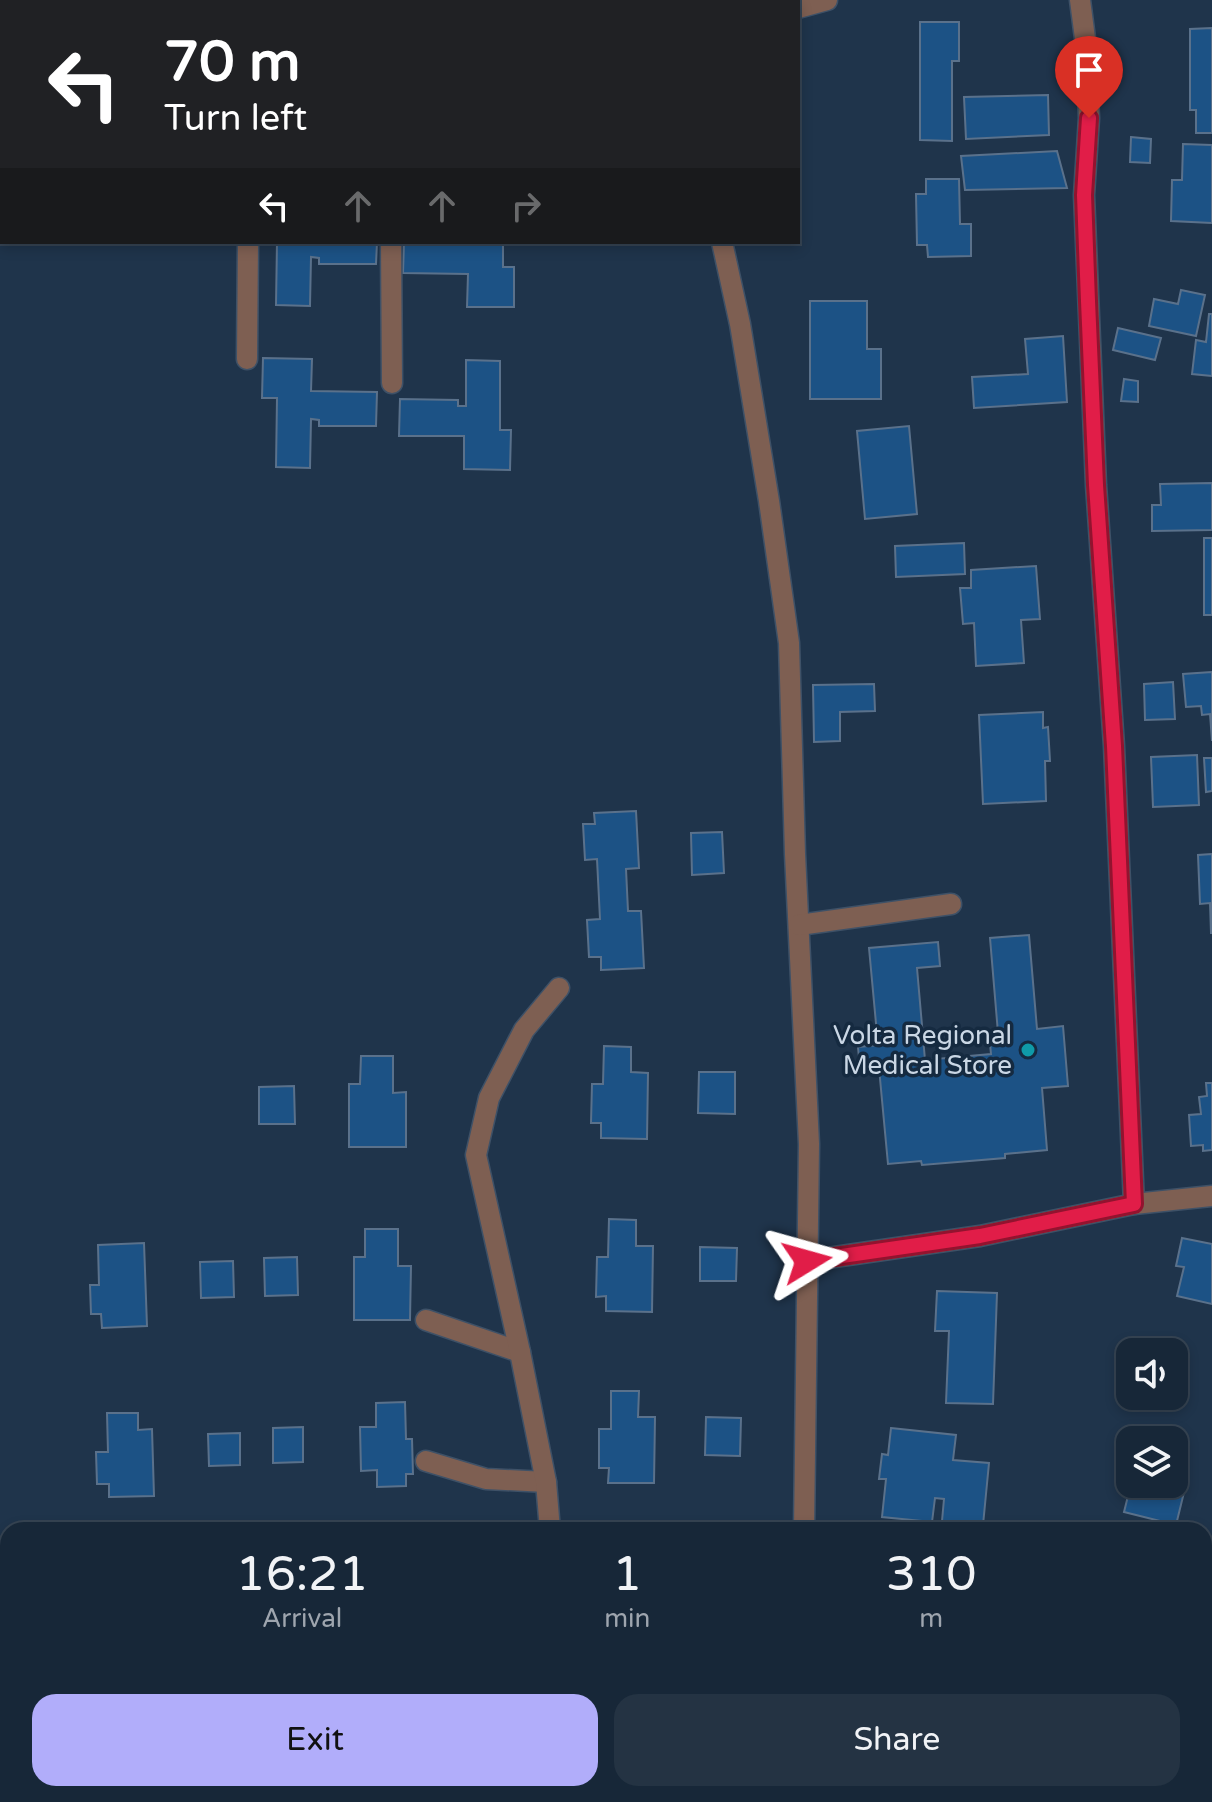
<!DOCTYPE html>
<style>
:root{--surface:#172738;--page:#243343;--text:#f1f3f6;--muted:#9ea5ae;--line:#364453;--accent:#b1adfa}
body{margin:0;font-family:"Varela Round",sans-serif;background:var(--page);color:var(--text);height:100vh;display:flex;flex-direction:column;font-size:30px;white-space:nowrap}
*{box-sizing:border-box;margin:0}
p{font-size:26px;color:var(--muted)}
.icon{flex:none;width:44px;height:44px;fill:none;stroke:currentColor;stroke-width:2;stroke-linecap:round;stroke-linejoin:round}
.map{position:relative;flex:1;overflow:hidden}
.details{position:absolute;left:0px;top:1522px;width:1212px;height:280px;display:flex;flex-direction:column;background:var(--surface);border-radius:24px 24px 0 0;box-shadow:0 4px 12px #0003,0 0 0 2px var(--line)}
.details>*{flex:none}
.hud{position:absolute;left:0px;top:0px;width:800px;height:244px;box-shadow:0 4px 12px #0003,0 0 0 2px var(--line);background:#202124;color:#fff;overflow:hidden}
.controls{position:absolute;left:1116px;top:1338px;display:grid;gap:16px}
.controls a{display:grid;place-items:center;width:72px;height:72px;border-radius:16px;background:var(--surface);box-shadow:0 4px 12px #0003,0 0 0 2px var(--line);font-size:40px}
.pin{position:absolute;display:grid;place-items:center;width:68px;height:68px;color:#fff;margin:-82px -34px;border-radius:50% 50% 50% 0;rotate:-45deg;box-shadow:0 0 8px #0007}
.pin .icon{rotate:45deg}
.me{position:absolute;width:88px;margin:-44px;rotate:82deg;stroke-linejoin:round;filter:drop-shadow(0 0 6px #0008)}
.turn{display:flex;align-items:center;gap:28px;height:168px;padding:0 32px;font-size:36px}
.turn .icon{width:104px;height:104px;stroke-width:2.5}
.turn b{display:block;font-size:56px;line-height:68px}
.lanes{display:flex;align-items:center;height:76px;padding:0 32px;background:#0003;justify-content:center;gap:40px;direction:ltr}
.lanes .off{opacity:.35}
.eta{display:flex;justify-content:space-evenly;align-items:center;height:136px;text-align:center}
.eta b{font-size:48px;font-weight:600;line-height:56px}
.button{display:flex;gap:16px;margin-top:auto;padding:16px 32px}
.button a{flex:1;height:92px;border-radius:24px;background:var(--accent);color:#111;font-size:32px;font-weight:600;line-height:92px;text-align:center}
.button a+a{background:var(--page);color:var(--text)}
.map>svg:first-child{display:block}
.building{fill:#1c5285;stroke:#5a718b;stroke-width:2}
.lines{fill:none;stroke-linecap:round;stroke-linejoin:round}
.minor-casing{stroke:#3e5167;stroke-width:23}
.minor{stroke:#7e5f52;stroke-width:20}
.route-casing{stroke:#92132f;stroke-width:20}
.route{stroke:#e11d48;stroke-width:14}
.culture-dot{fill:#0f9aa8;stroke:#152a40;stroke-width:3}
.labels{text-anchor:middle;stroke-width:7;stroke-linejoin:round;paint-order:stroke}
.poi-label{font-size:26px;fill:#cad7e5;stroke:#152a40;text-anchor:end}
</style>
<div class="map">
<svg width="1212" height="1802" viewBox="0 0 1212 1802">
<rect width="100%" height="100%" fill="#1f344b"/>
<!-- building -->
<g class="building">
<path d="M 920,22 L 959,22 L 959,61 L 952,61 L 952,141 L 920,140 Z"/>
<path d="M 1212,28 L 1212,133 L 1196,133 L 1196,110 L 1190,110 L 1190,29 Z"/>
<path d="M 1048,95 L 1049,135 L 966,139 L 964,97 Z"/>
<path d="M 1131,137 L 1151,139 L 1150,163 L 1130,162 Z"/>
<path d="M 1183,144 L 1212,145 L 1212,223 L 1171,221 L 1172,180 L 1182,180 Z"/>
<path d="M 1057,151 L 1067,188 L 965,190 L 961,156 Z"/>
<path d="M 926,179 L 959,179 L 960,224 L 971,224 L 971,256 L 928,257 L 927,245 L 917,245 L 916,194 L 926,194 Z"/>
<path d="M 277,242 L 377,242 L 376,264 L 319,264 L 319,258 L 311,257 L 310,306 L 276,305 Z"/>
<path d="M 404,242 L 503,242 L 503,267 L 514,267 L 514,307 L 467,307 L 468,274 L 403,273 Z"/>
<path d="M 1181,290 L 1205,295 L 1196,336 L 1149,326 L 1154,299 L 1178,304 Z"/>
<path d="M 810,301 L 867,301 L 867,349 L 881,349 L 881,399 L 810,399 Z"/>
<path d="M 1209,314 L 1212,314 L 1212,376 L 1192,374 L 1196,340 L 1206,342 Z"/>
<path d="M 1118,328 L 1161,338 L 1155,360 L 1113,350 Z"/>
<path d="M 1063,336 L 1067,402 L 974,408 L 972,377 L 1028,374 L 1025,339 Z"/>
<path d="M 263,358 L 312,359 L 311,391 L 377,392 L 376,426 L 319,426 L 319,420 L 311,419 L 310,468 L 276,467 L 277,398 L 262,398 Z"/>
<path d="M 466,360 L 500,361 L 500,430 L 511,430 L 510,470 L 464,469 L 464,436 L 399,436 L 400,399 L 458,400 L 458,406 L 466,406 Z"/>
<path d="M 1124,379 L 1138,381 L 1138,402 L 1121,401 Z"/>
<path d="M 909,426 L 917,514 L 865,519 L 857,431 Z"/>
<path d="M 1212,483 L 1212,530 L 1152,531 L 1152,505 L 1161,505 L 1160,484 Z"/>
<rect x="1204" y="538" width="8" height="77"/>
<path d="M 964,543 L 965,574 L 896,577 L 895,546 Z"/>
<path d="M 1036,566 L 1040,619 L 1021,620 L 1024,663 L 976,666 L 974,623 L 963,624 L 960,588 L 971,588 L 971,570 Z"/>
<path d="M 1212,672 L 1212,741 L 1210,714 L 1202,715 L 1201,706 L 1186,707 L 1183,674 Z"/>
<path d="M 1173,682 L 1175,719 L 1145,720 L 1144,684 Z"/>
<path d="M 874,684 L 875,711 L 840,712 L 840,741 L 814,742 L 813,685 Z"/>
<path d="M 1043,712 L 1043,728 L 1048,727 L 1050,761 L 1045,761 L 1046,801 L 983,804 L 979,715 Z"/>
<path d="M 1197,755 L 1199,805 L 1153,807 L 1151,757 Z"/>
<path d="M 1204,758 L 1212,758 L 1212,791 L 1206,792 Z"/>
<path d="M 636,811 L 639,868 L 626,869 L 628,911 L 641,911 L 644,968 L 601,970 L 601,957 L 589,957 L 587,920 L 600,919 L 597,859 L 585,860 L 583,824 L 595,824 L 594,813 Z"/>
<path d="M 722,832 L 724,873 L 692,875 L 691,833 Z"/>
<path d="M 1212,854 L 1212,933 L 1211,933 L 1210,903 L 1200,904 L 1198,855 Z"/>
<path d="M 1029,935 L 1037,1029 L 1063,1026 L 1068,1086 L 1042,1088 L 1047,1150 L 1005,1154 L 1005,1158 L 922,1165 L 921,1161 L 888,1164 L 879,1068 L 860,1069 L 858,1047 L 878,1045 L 869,948 L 938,942 L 940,966 L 917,968 L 925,1060 L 991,1054 L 989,1033 L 998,1033 L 990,938 Z"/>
<path d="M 604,1046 L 631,1047 L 631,1072 L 648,1073 L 647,1139 L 601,1138 L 601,1123 L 591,1123 L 592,1084 L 603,1084 Z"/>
<path d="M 361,1056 L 393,1056 L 393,1093 L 406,1092 L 406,1147 L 349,1147 L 349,1084 L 360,1084 Z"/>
<path d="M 699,1072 L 735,1072 L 735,1114 L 698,1113 Z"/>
<path d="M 1206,1083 L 1212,1083 L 1212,1150 L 1203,1151 L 1203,1145 L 1191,1146 L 1189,1115 L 1201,1114 L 1199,1097 L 1207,1096 Z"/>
<path d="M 294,1086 L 295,1124 L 259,1124 L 259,1087 Z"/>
<path d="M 609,1219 L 636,1220 L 636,1246 L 653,1246 L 652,1312 L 606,1311 L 606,1296 L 596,1297 L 597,1257 L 608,1257 Z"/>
<path d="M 365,1229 L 398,1229 L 398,1266 L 411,1266 L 410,1320 L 354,1320 L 354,1257 L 365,1257 Z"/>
<path d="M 1182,1238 L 1212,1244 L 1212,1304 L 1177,1296 L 1184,1267 L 1176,1266 Z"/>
<path d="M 144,1243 L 147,1326 L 102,1328 L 101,1314 L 91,1314 L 90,1285 L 99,1285 L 98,1245 Z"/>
<path d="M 700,1247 L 737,1248 L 736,1281 L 700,1281 Z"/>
<path d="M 297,1257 L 298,1295 L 265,1296 L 264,1258 Z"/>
<path d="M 233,1261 L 234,1297 L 201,1298 L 200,1262 Z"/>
<path d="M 937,1291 L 997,1293 L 993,1404 L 946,1403 L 949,1331 L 935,1331 Z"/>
<path d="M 611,1391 L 639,1391 L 638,1417 L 655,1417 L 654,1483 L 608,1483 L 609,1468 L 599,1468 L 599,1429 L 611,1429 Z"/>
<path d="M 405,1402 L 406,1439 L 412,1439 L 413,1474 L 406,1474 L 406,1486 L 377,1487 L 377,1470 L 361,1471 L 360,1427 L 376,1427 L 376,1403 Z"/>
<path d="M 107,1413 L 138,1413 L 138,1430 L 152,1429 L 154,1496 L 109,1497 L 109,1484 L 97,1484 L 96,1452 L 108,1452 Z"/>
<path d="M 706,1417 L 741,1418 L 740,1456 L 705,1455 Z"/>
<path d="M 303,1427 L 303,1462 L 273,1463 L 273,1428 Z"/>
<path d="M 891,1428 L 956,1435 L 953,1460 L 989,1463 L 983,1525 L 942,1521 L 944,1499 L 935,1498 L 932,1522 L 882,1517 L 886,1479 L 879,1479 L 882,1454 L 888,1455 Z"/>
<path d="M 240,1433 L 240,1465 L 209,1466 L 208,1434 Z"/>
<path d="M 1174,1477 L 1187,1480 L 1176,1525 L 1124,1512 L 1131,1484 L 1144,1487 L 1144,1484 L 1174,1484 Z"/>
<path d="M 1210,1749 L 1212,1749 L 1212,1802 L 1202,1802 Z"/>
<path d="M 1152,1794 L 1200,1794 L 1199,1802 L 1151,1802 Z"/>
</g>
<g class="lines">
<!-- minor casing -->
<g class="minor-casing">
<g id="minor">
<path d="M 1080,0 L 1086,46 L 1089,118 L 1084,195 L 1096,485 L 1114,746 L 1134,1204"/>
<path d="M 392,2 L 393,0"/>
<path d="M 675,2 L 675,0"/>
<path d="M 798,8 L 827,0"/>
<path d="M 0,23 L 2,24"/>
<path d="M 391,242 L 392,383"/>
<path d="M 722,242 L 740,324 L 769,501 L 789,643 L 795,854 L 809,1144 L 804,1530"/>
<path d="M 247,359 L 248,242"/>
<path d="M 799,925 L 951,904"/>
<path d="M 807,1261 L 980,1236 L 1134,1204 L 1212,1196"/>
<path d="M 426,1320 L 520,1352"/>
<path d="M 426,1461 L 486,1479 L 546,1482"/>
<path d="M 550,1530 L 546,1482 L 520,1352 L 476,1155 L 489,1098 L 524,1030 L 559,988"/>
<path d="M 0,1600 L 8,1599"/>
<path d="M 530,1794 L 531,1802"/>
<path d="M 817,1794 L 818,1802"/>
</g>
</g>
<!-- minor -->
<use href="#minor" class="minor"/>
</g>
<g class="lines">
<!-- route casing -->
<g class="route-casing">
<path id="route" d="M 807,1261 L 980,1236 L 1134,1204 L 1114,746 L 1096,485 L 1088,301 L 1084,195 L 1089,118"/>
</g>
<!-- route -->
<use href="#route" class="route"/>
</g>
<!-- markers -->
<circle class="culture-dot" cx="1028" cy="1050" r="8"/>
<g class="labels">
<!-- poi labels -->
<g class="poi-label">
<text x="1012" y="1044">Volta Regional<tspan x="1012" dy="30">Medical Store</tspan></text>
</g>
</g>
</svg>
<div class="controls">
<a><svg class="icon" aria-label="sound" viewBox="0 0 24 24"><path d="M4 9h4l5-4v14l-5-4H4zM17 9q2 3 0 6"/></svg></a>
<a><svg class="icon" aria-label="layers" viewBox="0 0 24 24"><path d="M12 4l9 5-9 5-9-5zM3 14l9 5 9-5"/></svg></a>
</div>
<div class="pin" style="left:1089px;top:118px;background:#d93025"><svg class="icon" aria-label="arrive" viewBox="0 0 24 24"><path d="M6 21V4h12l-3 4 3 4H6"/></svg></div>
<svg class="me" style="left:807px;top:1261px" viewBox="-20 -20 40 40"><path d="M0-17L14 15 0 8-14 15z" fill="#e11d48" stroke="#fff" stroke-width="4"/></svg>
<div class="hud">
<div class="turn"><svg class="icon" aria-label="left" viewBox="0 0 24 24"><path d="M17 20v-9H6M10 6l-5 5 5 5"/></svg><div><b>70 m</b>Turn left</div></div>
<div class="lanes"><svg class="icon" aria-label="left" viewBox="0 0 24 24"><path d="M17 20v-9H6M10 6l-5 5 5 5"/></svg><svg class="icon off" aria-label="ahead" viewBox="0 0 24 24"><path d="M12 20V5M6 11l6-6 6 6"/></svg><svg class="icon off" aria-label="ahead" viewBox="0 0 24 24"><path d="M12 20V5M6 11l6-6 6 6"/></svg><svg class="icon off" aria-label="right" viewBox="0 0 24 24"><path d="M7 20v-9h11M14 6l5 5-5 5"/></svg></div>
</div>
<section class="details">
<div class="eta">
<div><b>16:21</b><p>Arrival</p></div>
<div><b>1</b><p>min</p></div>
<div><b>310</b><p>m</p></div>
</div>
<div class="button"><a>Exit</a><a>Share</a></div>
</section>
</div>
